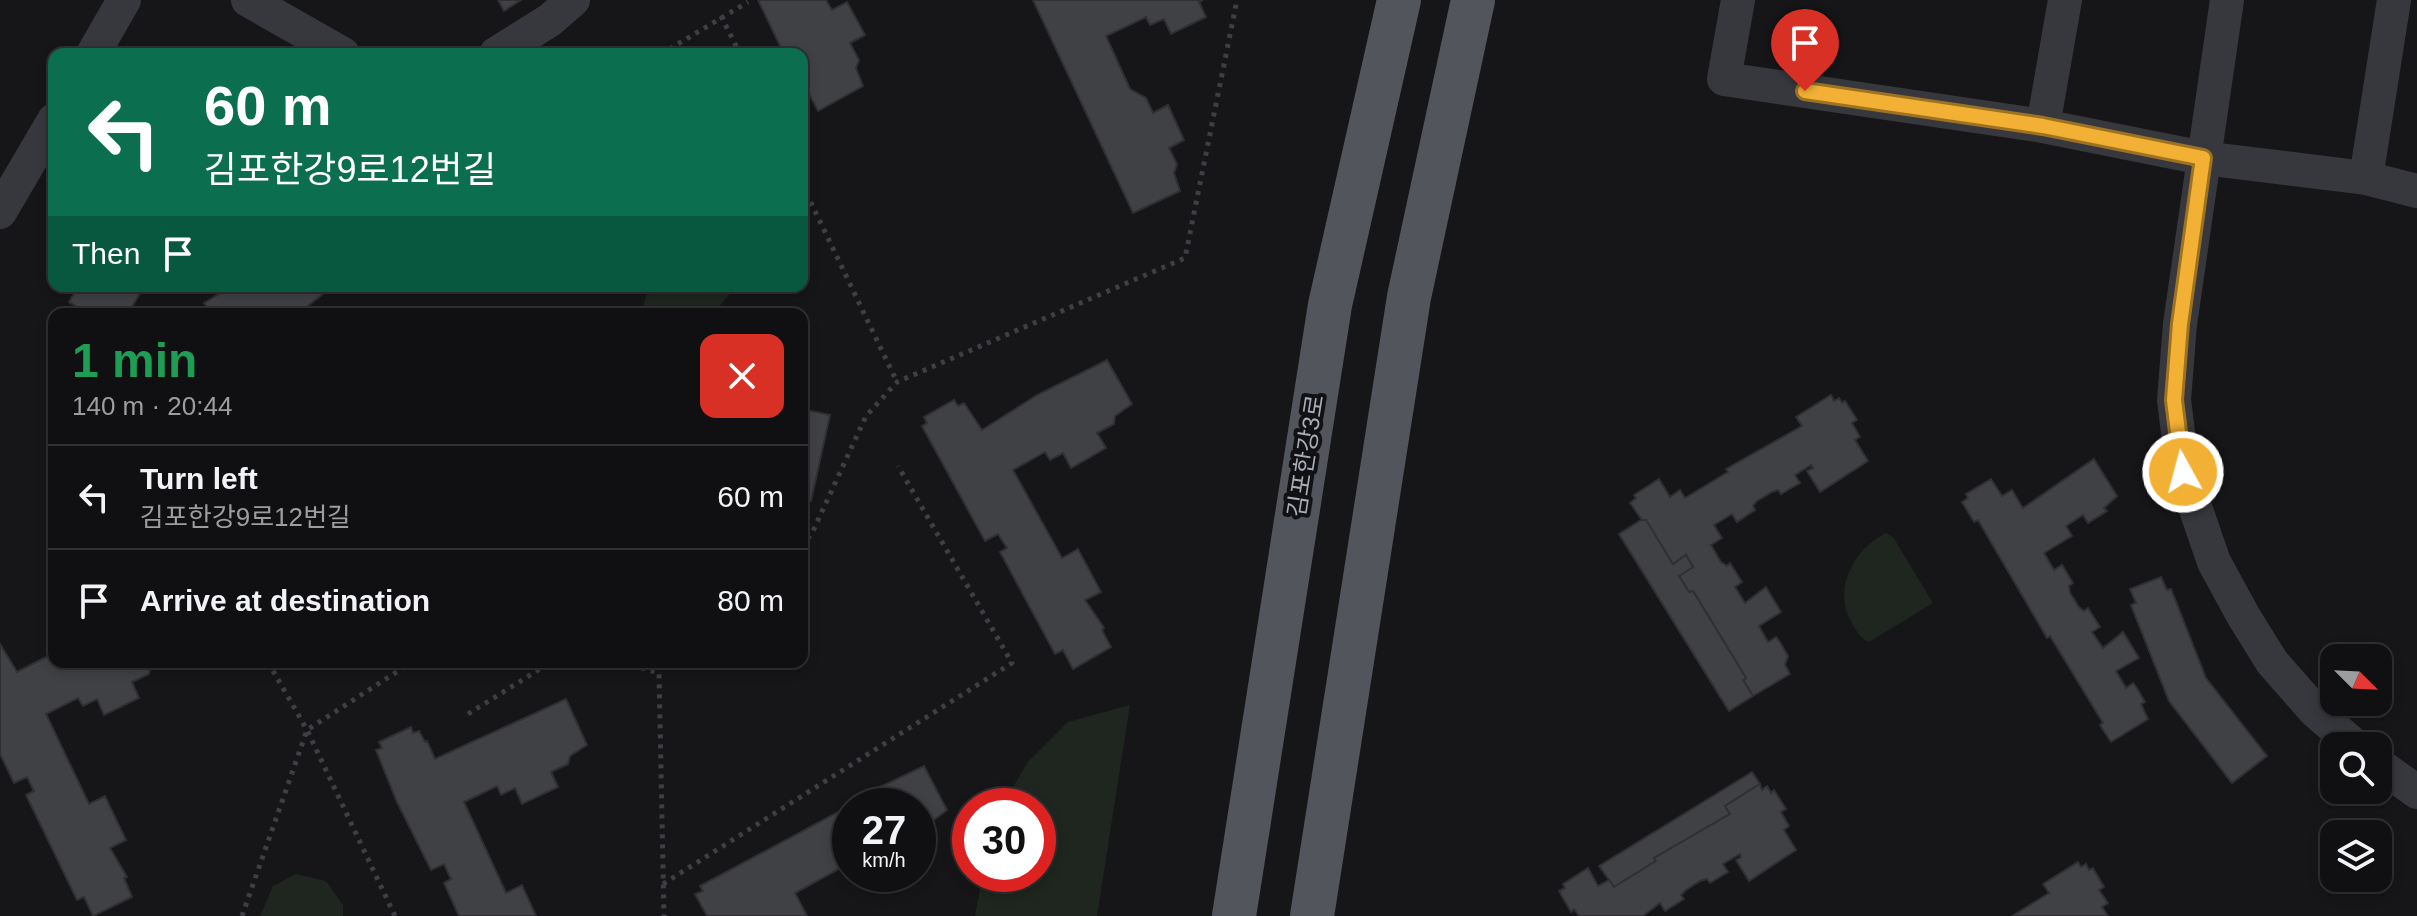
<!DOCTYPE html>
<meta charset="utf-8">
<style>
:root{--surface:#101012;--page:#1e1e20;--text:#f1f3f6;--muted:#9c9d9f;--line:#303032}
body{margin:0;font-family:Arial,"Noto Sans KR",sans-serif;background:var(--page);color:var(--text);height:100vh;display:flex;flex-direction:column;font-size:30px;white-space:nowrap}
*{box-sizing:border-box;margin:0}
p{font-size:26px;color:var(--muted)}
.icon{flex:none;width:44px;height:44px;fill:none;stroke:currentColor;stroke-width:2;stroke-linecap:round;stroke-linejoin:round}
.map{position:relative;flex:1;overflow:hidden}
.panel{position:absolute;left:48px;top:308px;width:760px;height:360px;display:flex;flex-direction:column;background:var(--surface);border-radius:16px;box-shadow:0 4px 12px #0003,0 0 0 2px var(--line)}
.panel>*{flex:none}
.banner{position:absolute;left:48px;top:48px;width:760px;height:244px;border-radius:16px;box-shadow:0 4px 12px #0003,0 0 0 2px var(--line);background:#0b6e4f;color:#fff;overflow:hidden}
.needle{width:52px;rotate:114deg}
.buttons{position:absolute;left:2320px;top:644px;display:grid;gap:16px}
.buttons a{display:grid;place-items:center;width:72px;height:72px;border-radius:16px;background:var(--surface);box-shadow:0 4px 12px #0003,0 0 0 2px var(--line);font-size:40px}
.speed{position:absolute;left:832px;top:788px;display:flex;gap:16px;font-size:40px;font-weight:700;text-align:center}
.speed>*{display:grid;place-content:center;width:104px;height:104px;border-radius:50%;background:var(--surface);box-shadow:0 4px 12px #0003,0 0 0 2px var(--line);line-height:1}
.speed small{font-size:20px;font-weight:400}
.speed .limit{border:12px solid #d22;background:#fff;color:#111}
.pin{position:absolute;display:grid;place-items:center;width:68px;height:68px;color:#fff;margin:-82px -34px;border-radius:50% 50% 50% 0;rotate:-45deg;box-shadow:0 0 8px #0007}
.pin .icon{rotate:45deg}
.me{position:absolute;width:88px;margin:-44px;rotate:353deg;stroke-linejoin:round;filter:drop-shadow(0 0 6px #0008)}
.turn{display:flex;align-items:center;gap:28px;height:168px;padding:0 24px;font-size:36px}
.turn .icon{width:104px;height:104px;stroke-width:2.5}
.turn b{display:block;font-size:56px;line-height:68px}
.then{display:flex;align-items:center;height:76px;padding:0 24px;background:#0003;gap:16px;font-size:30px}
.round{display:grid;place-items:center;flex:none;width:84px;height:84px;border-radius:16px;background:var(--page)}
.headline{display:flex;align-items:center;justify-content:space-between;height:136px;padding:0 24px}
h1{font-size:48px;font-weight:600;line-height:60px;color:#1e9e55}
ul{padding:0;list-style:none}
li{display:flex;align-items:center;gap:24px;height:104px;padding:0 24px;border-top:2px solid var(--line)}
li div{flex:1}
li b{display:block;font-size:30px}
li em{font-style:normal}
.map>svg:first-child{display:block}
.green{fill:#1e261f}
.building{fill:#404145;stroke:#303034;stroke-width:2}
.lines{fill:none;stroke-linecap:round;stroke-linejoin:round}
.path{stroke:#3d3f44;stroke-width:5;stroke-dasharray:4 6;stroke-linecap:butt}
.minor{stroke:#37383d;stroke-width:34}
.major{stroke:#53555c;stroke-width:44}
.route-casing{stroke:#9d7322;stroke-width:20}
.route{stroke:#f2b134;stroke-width:14}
.labels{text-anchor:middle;stroke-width:8;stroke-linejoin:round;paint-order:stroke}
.street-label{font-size:24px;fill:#a8adb8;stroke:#111113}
</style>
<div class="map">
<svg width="2417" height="916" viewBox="0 0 2417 916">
<rect width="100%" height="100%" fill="#161618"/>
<!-- green -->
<g class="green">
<path d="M 649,286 L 736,286 L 713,314 L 641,314 Z"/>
<path d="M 1886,533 L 1893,537 L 1933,603 L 1869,642 C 1860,638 1857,632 1852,623 C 1832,589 1854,549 1886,533 Z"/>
<path d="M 1130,705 L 1097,916 L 975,916 L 983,874 L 1038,874 L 1038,806 L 1002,806 L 1027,763 L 1068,722 Z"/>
<path d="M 296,874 L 326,881 L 343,905 L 343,916 L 260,916 L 273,886 Z"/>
</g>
<!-- building -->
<g class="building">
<path d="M 498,0 L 521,0 L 504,11 Z"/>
<path d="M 758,0 L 826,0 L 832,10 L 847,2 L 865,35 L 850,43 L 859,60 L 856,68 L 863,86 L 818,111 L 802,81 L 802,54 L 784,54 Z"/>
<path d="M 1033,0 L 1203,0 L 1199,2 L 1206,17 L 1171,34 L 1164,19 L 1150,25 L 1146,17 L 1106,36 L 1130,89 L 1146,98 L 1153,113 L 1168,105 L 1184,140 L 1169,148 L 1177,164 L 1174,173 L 1180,191 L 1133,213 Z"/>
<path d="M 78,286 L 144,286 L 128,314 L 90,314 L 69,302 Z"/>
<path d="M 232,286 L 327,286 L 329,289 L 304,309 L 307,314 L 202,314 L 207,307 L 204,303 Z"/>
<path d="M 1107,360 L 1132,404 L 1115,416 L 1114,424 L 1097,433 L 1106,448 L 1071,468 L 1063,453 L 1050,460 L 1045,452 L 1013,470 L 1062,558 L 1078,549 L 1101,592 L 1085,600 L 1104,628 L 1102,630 L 1111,647 L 1073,669 L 1063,650 L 1055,654 L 1000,552 L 1007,548 L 998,534 L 985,541 L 922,426 L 927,423 L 924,417 L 954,400 L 958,406 L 964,403 L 982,430 L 1037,395 Z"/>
<path d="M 1831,395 L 1834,401 L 1839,398 L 1842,403 L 1845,401 L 1857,420 L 1852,423 L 1860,437 L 1855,440 L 1868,461 L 1820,492 L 1807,471 L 1813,468 L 1811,465 L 1795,475 L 1800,483 L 1781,494 L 1778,490 L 1772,492 L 1757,501 L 1753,506 L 1755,510 L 1737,522 L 1732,514 L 1714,525 L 1722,538 L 1711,545 L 1721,562 L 1727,566 L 1730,563 L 1742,582 L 1735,587 L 1745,603 L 1766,587 L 1781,612 L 1759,626 L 1768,642 L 1776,637 L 1780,642 L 1788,656 L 1785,665 L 1790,674 L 1753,696 L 1743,680 L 1746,678 L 1693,591 L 1689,592 L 1679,576 L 1693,567 L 1686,555 L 1673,564 L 1630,503 L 1636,498 L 1634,495 L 1659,479 L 1670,497 L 1680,490 L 1685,498 L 1728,472 L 1726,469 L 1802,426 L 1796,417 Z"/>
<path d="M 802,409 L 830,415 L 811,501 L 802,507 Z"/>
<path d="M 2094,459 L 2117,496 L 2104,508 L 2107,511 L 2088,523 L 2083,515 L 2066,526 L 2072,536 L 2044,553 L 2054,570 L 2062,565 L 2073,583 L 2069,586 L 2070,593 L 2079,607 L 2084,611 L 2088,608 L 2100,627 L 2092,632 L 2103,648 L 2123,632 L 2139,658 L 2116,671 L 2126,688 L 2133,683 L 2137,688 L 2145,702 L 2141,704 L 2148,719 L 2111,742 L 2100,725 L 2103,723 L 2050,636 L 2047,638 L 1978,520 L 1974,522 L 1962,502 L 1968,498 L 1966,494 L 1991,479 L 2002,496 L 2012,490 L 2023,508 Z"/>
<path d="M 1641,520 L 1646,520 L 1673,564 L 1686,555 L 1693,567 L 1679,576 L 1689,592 L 1693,591 L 1746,678 L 1743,680 L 1753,696 L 1729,711 L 1619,534 Z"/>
<path d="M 2161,577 L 2167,590 L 2171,589 L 2206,678 L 2267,756 L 2232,783 L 2169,701 L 2131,605 L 2136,603 L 2130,589 Z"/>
<path d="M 0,644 L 17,672 L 54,653 L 54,662 L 159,662 L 151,666 L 149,674 L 132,682 L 139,698 L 104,715 L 97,699 L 83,706 L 78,698 L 46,714 L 89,804 L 105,796 L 126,840 L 110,848 L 127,877 L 124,878 L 132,897 L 93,916 L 84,897 L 77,900 L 26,795 L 34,791 L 27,777 L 14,783 L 0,754 Z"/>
<path d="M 566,699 L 587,745 L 570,756 L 568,764 L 551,772 L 558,787 L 522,804 L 515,788 L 501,795 L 497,786 L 464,802 L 506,893 L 522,885 L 536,916 L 459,916 L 444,883 L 451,879 L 444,864 L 431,870 L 397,802 L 376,750 L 382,748 L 379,742 L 411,727 L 413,733 L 419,731 L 425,742 L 427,741 L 435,759 Z"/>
<path d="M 924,766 L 947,810 L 931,822 L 930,831 L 918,837 L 918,806 L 850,806 L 850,863 L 795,893 L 807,916 L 707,916 L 695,894 L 703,891 L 700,886 L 855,803 L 853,800 Z"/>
<path d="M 1752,772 L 1760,784 L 1725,806 L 1730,814 L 1654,858 L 1656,861 L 1614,887 L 1599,866 Z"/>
<path d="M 1760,784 L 1762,790 L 1767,786 L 1771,793 L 1774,790 L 1786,809 L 1781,812 L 1789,826 L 1784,830 L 1796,850 L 1749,881 L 1736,860 L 1741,857 L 1740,854 L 1723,864 L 1728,872 L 1710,883 L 1707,879 L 1700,881 L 1686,890 L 1681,895 L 1684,899 L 1665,911 L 1660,903 L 1643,916 L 1579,916 L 1574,909 L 1571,912 L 1559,891 L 1565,888 L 1563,884 L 1588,868 L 1598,886 L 1609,880 L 1614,887 L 1656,861 L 1654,858 L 1730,814 L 1725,806 Z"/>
<path d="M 2078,862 L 2081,867 L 2086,864 L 2089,870 L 2093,868 L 2104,887 L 2099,890 L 2108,903 L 2102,907 L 2108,916 L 2012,916 L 2049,893 L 2043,884 Z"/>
</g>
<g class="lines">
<!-- path -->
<g class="path">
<path d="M 721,16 L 740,54"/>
<path d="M 661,54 L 748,2"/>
<path d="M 802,184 L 897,382"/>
<path d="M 802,547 L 813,531 L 866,416 L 897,382 L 1185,258 L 1237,0"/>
<path d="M 268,662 L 307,730 L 395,916"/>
<path d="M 622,662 L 659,673 L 664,916"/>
<path d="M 468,714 L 551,662"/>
<path d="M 663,884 L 1012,663 L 898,466"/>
<path d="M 242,916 L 307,730 L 412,662"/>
</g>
<!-- minor -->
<g class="minor">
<path d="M 248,0 L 343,54"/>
<path d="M 1738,0 L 1724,79 L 2043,126 L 2203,158 L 2366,178 L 2417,191"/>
<path d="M 2227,0 L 2180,324 L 2174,400 L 2183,472 L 2214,562 L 2244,617 L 2272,662 L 2315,711 L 2355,746"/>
<path d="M 93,54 L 124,0"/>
<path d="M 496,54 L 550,20 L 573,0"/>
<path d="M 2043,126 L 2065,0"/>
<path d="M 2366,178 L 2394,0"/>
<path d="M 0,212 L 54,120"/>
<path d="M 2378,764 L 2417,792"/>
</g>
<!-- major -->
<g class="major">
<path d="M 1234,916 L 1330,305 L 1399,0"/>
<path d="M 1312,916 L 1409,297 L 1473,0"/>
</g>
</g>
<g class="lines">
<!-- route casing -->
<g class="route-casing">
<path id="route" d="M 1805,91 L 2043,126 L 2203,158 L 2180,324 L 2174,400 L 2183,472"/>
</g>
<!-- route -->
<use href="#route" class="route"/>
</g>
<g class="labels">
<!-- street labels -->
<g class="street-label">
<text transform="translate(1306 456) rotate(-81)" y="8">김포한강3로</text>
</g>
</g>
</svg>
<div class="buttons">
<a><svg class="needle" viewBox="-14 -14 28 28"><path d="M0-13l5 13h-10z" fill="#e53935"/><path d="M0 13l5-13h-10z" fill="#9c9d9f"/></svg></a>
<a><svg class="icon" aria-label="search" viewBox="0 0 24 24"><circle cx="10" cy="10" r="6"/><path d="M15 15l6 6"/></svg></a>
<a><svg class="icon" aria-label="layers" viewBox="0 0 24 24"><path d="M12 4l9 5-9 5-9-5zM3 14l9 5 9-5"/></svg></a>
</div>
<div class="speed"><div>27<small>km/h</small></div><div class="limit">30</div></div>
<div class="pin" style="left:1805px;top:91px;background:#d93025"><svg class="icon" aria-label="arrive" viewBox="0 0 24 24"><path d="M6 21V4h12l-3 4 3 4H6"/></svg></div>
<svg class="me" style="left:2183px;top:472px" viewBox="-20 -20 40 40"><circle r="17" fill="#f2b134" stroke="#fff" stroke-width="3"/><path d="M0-11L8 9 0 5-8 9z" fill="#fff"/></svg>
<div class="banner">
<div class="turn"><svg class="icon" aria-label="left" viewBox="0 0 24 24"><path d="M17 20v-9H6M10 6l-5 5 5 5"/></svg><div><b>60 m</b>김포한강9로12번길</div></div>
<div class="then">Then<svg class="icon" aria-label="arrive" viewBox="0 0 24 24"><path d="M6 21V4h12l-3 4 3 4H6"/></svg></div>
</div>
<section class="panel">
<div class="headline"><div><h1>1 min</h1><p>140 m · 20:44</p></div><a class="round" style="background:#d93025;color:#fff"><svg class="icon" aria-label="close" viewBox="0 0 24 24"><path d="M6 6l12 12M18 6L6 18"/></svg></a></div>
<ul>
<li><svg class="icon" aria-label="left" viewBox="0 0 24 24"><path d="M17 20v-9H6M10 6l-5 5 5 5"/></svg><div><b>Turn left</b><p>김포한강9로12번길</p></div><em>60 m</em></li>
<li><svg class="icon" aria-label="arrive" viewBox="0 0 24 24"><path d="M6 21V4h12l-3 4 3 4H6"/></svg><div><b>Arrive at destination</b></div><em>80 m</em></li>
</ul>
</section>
</div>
